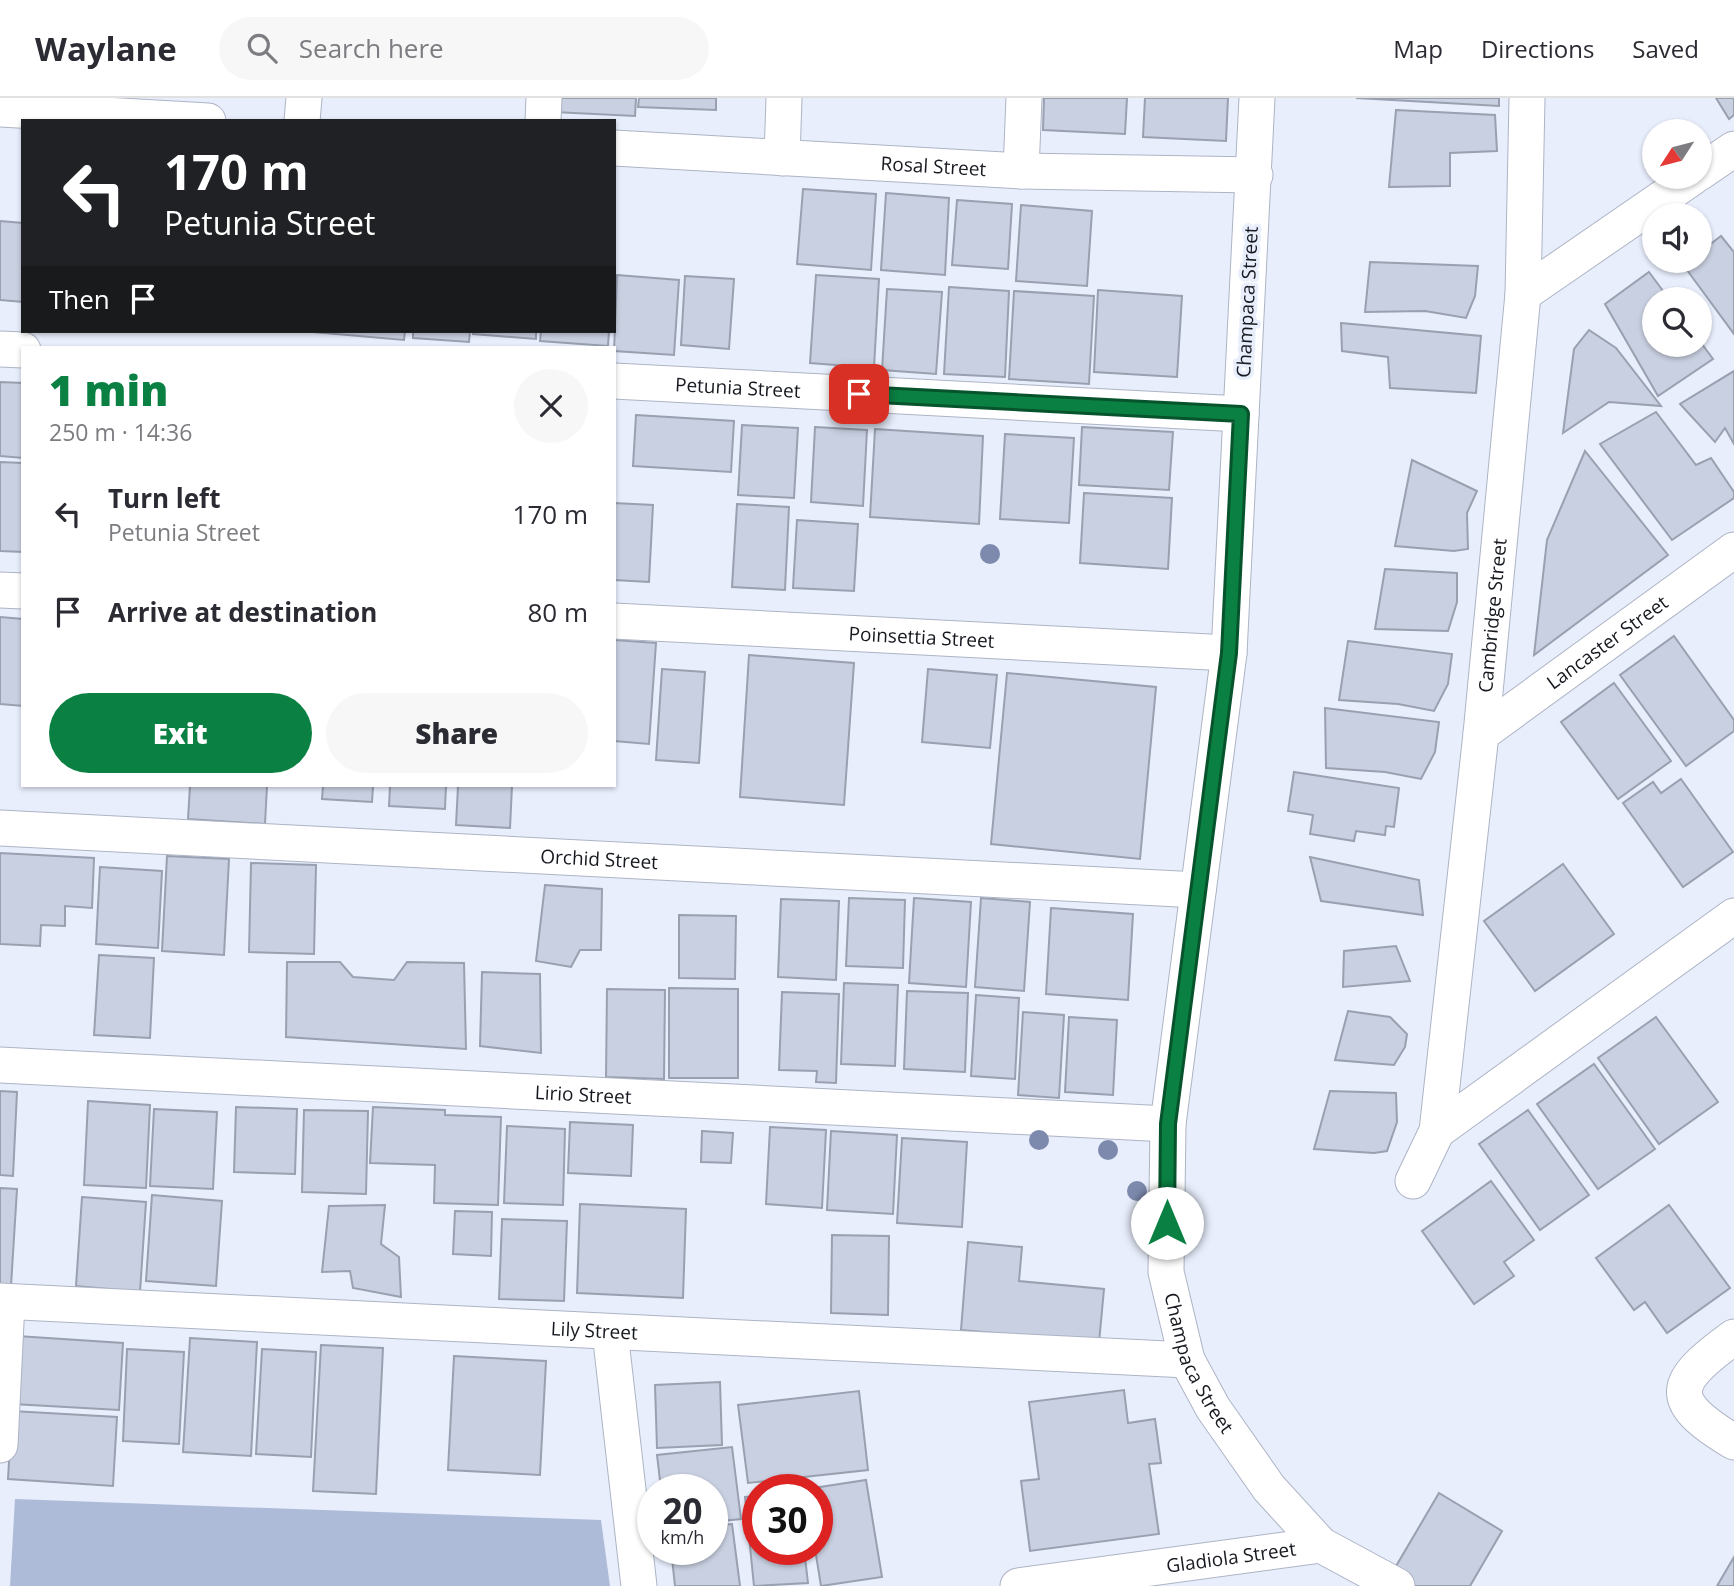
<!DOCTYPE html>
<meta charset="utf-8">
<style>
:root{--surface:#fff;--page:#f7f7f7;--text:#2b2b33;--muted:#7c7c81;--line:#e1e1e2;--accent:#0b8043}
body{margin:0;font-family:"Open Sans",sans-serif;background:var(--page);color:var(--text);height:100vh;display:flex;flex-direction:column;font-size:26px;white-space:nowrap}
*{box-sizing:border-box;margin:0}
p{font-size:23px;color:var(--muted)}
.icon{flex:none;width:38px;height:38px;fill:none;stroke:currentColor;stroke-width:2;stroke-linecap:round;stroke-linejoin:round}
.map{position:relative;flex:1;overflow:hidden}
.drawer{position:absolute;left:21px;top:248px;width:595px;height:441px;display:flex;flex-direction:column;background:var(--surface);border-radius:0px;box-shadow:0 2px 5px #0004}
.drawer>*{flex:none}
.banner{position:absolute;left:21px;top:21px;width:595px;height:214px;border-radius:0px;box-shadow:0 2px 5px #0004;background:#202124;color:#fff;overflow:hidden}
.needle{width:46px;rotate:234deg}
.tools{position:absolute;left:1642px;top:21px;display:grid;gap:14px}
.tools a{display:grid;place-items:center;width:70px;height:70px;border-radius:50%;background:var(--surface);box-shadow:0 2px 5px #0004;font-size:35px}
.speed{position:absolute;left:637px;top:1376px;display:flex;gap:14px;font-size:35px;font-weight:700;text-align:center}
.speed>*{display:grid;place-content:center;width:91px;height:91px;border-radius:50%;background:var(--surface);box-shadow:0 2px 5px #0004;line-height:1}
.speed small{font-size:18px;font-weight:400}
.speed .limit{border:10px solid #d22;background:#fff;color:#111}
.pin{position:absolute;display:grid;place-items:center;width:60px;height:60px;color:#fff;margin:-30px;border-radius:14px;box-shadow:0 4px 10px #0006}
.me{position:absolute;width:77px;margin:-38px;rotate:0deg;stroke-linejoin:round;filter:drop-shadow(0 0 5px #0008)}
.turn{display:flex;align-items:center;gap:24px;height:147px;padding:0 28px;font-size:32px}
.turn .icon{width:91px;height:91px;stroke-width:2.5}
.turn b{display:block;font-size:49px;line-height:60px}
.then{display:flex;align-items:center;height:66px;padding:0 28px;background:#0003;gap:14px;font-size:26px}
.round{display:grid;place-items:center;flex:none;width:74px;height:74px;border-radius:37px;background:var(--page)}
.summary{display:flex;align-items:center;justify-content:space-between;height:119px;padding:0 28px}
h1{font-size:42px;font-weight:800;line-height:52px;color:var(--accent)}
.cta{display:flex;gap:14px;margin-top:auto;padding:14px 28px}
.cta a{flex:1;height:80px;border-radius:42px;background:var(--accent);color:#fff;font-size:28px;font-weight:800;line-height:80px;text-align:center}
.cta a+a{background:var(--page);color:var(--text)}
ul{padding:0;list-style:none}
li{display:flex;align-items:center;gap:21px;height:98px;padding:0 28px}
li div{flex:1}
li b{display:block;font-size:26px}
li em{font-style:normal}
header{display:flex;align-items:center;gap:42px;box-sizing:border-box;height:98px;padding:0 35px;background:var(--surface);border-bottom:2px solid var(--line)}
header strong{font-size:33px}
nav{display:flex;gap:38px;margin-inline-start:auto;font-size:24px}
.search{width:490px;height:63px;background:var(--page);display:flex;align-items:center;gap:18px;box-sizing:border-box;padding:0 24px;border-radius:38px;color:var(--muted);font-size:26px}
.map>svg:first-child{display:block}
.green{fill:#adbbd9}
.building{fill:#c9d0e1;stroke:#99a0b0;stroke-width:2}
.lines{fill:none;stroke-linecap:round;stroke-linejoin:round}
.street-casing{stroke:#adb4c5;stroke-width:37}
.street{stroke:#fff;stroke-width:35}
.tree{fill:#7d8aad}
.route-casing{stroke:#07532c;stroke-width:18}
.route{stroke:#0b8043;stroke-width:12}
.labels{text-anchor:middle;stroke-width:7;stroke-linejoin:round;paint-order:stroke}
.street-label{font-size:19px;fill:#16191f;stroke:#e8eefc}
</style>
<header>
<strong>Waylane</strong>
<div class="search"><svg class="icon" aria-label="search" viewBox="0 0 24 24"><circle cx="10" cy="10" r="6"/><path d="M15 15l6 6"/></svg>Search here</div>
<nav><a>Map</a><a>Directions</a><a>Saved</a></nav>
</header>
<div class="map">
<svg width="1734" height="1488" viewBox="0 0 1734 1488">
<rect width="100%" height="100%" fill="#e8eefc"/>
<!-- green -->
<path class="green" d="M 15,1401 L 601,1422 L 610,1488 L 10,1488 Z"/>
<!-- building -->
<g class="building">
<path d="M 554,0 L 636,0 L 635,18 L 554,14 Z"/>
<path d="M 639,0 L 716,0 L 716,12 L 638,9 Z"/>
<path d="M 1044,0 L 1127,0 L 1125,36 L 1043,32 Z"/>
<path d="M 1145,0 L 1228,0 L 1226,43 L 1143,39 Z"/>
<path d="M 1356,0 L 1499,0 L 1499,8 Z"/>
<path d="M 1716,0 L 1734,0 L 1734,17 L 1729,21 Z"/>
<path d="M 1396,12 L 1495,17 L 1497,53 L 1450,55 L 1450,88 L 1389,89 Z"/>
<path d="M 803,91 L 876,96 L 871,172 L 797,166 Z"/>
<path d="M 886,95 L 949,100 L 945,177 L 881,172 Z"/>
<path d="M 957,102 L 1012,106 L 1008,171 L 952,167 Z"/>
<path d="M 1021,107 L 1092,113 L 1087,188 L 1016,183 Z"/>
<path d="M 0,123 L 23,125 L 23,204 L 0,202 Z"/>
<path d="M 1721,138 L 1734,154 L 1734,236 L 1684,168 L 1690,163 L 1699,163 L 1699,155 Z"/>
<path d="M 1370,164 L 1478,168 L 1475,198 L 1466,220 L 1425,213 L 1365,214 Z"/>
<path d="M 1649,174 L 1669,201 L 1654,201 L 1654,247 L 1699,247 L 1699,242 L 1713,261 L 1658,298 L 1605,206 Z"/>
<path d="M 617,177 L 679,182 L 674,257 L 614,253 Z"/>
<path d="M 816,177 L 879,181 L 874,270 L 810,265 Z"/>
<path d="M 685,178 L 734,181 L 729,251 L 681,247 Z"/>
<path d="M 949,189 L 1009,193 L 1005,279 L 944,276 Z"/>
<path d="M 887,191 L 942,194 L 936,276 L 882,272 Z"/>
<path d="M 1098,192 L 1182,198 L 1177,279 L 1094,274 Z"/>
<path d="M 1014,193 L 1094,198 L 1089,286 L 1009,281 Z"/>
<path d="M 1341,225 L 1481,238 L 1476,295 L 1390,290 L 1388,259 L 1342,253 Z"/>
<path d="M 1589,232 L 1616,250 L 1661,308 L 1609,304 L 1563,335 L 1574,251 Z"/>
<path d="M 301,233 L 405,233 L 404,242 Z"/>
<path d="M 413,233 L 470,233 L 469,244 L 413,240 Z"/>
<path d="M 473,233 L 536,233 L 536,241 L 473,236 Z"/>
<path d="M 541,233 L 609,233 L 608,248 L 540,243 Z"/>
<path d="M 1734,273 L 1734,346 L 1725,330 L 1715,344 L 1680,306 Z"/>
<path d="M 0,284 L 23,285 L 23,360 L 0,358 Z"/>
<path d="M 1656,314 L 1696,367 L 1711,360 L 1734,394 L 1734,400 L 1672,442 L 1600,346 Z"/>
<path d="M 636,317 L 734,323 L 731,374 L 633,368 Z"/>
<path d="M 742,327 L 798,330 L 794,400 L 738,397 Z"/>
<path d="M 815,329 L 867,332 L 863,408 L 811,404 Z"/>
<path d="M 1082,329 L 1173,334 L 1169,392 L 1079,387 Z"/>
<path d="M 875,331 L 983,338 L 979,426 L 870,419 Z"/>
<path d="M 1005,336 L 1074,340 L 1069,425 L 1000,421 Z"/>
<path d="M 1585,353 L 1668,457 L 1534,557 L 1547,442 Z"/>
<path d="M 1412,362 L 1477,393 L 1467,415 L 1468,451 L 1454,453 L 1395,448 Z"/>
<path d="M 0,364 L 23,365 L 23,454 L 0,453 Z"/>
<path d="M 1084,395 L 1172,400 L 1168,471 L 1080,465 Z"/>
<path d="M 614,405 L 653,407 L 649,484 L 614,482 Z"/>
<path d="M 737,406 L 789,409 L 785,492 L 732,489 Z"/>
<path d="M 797,422 L 858,426 L 854,493 L 793,490 Z"/>
<path d="M 1385,471 L 1457,475 L 1457,504 L 1448,533 L 1375,531 Z"/>
<path d="M 0,519 L 23,521 L 23,608 L 0,606 Z"/>
<path d="M 1674,538 L 1734,622 L 1734,633 L 1686,668 L 1620,577 Z"/>
<path d="M 614,542 L 656,545 L 649,646 L 614,643 Z"/>
<path d="M 1348,543 L 1452,556 L 1448,586 L 1434,613 L 1398,606 L 1339,602 Z"/>
<path d="M 749,557 L 854,565 L 844,707 L 740,699 Z"/>
<path d="M 662,571 L 705,574 L 699,665 L 656,662 Z"/>
<path d="M 928,571 L 997,577 L 990,650 L 922,644 Z"/>
<path d="M 1007,575 L 1156,589 L 1140,761 L 991,746 Z"/>
<path d="M 1614,585 L 1671,663 L 1618,701 L 1561,624 Z"/>
<path d="M 1325,610 L 1439,624 L 1435,654 L 1421,681 L 1385,674 L 1326,670 Z"/>
<path d="M 1294,674 L 1399,690 L 1394,729 L 1386,728 L 1385,737 L 1356,733 L 1354,743 L 1310,736 L 1313,717 L 1288,713 Z"/>
<path d="M 1681,681 L 1733,754 L 1683,789 L 1623,705 L 1653,684 L 1661,695 Z"/>
<path d="M 190,688 L 267,688 L 265,726 L 188,721 Z"/>
<path d="M 323,688 L 373,688 L 372,704 L 322,701 Z"/>
<path d="M 390,688 L 446,688 L 445,711 L 389,708 Z"/>
<path d="M 458,688 L 512,688 L 510,730 L 456,727 Z"/>
<path d="M 0,755 L 94,760 L 92,810 L 65,808 L 65,828 L 41,827 L 40,848 L 0,846 Z"/>
<path d="M 167,758 L 229,761 L 224,857 L 162,853 Z"/>
<path d="M 1310,759 L 1419,782 L 1423,817 L 1321,803 Z"/>
<path d="M 251,765 L 316,767 L 314,856 L 249,854 Z"/>
<path d="M 1563,766 L 1614,836 L 1535,893 L 1484,823 Z"/>
<path d="M 100,769 L 162,773 L 158,850 L 96,846 Z"/>
<path d="M 545,787 L 602,791 L 601,852 L 580,852 L 571,869 L 536,863 Z"/>
<path d="M 849,800 L 905,802 L 903,870 L 846,868 Z"/>
<path d="M 914,800 L 971,804 L 966,889 L 909,885 Z"/>
<path d="M 981,800 L 1030,804 L 1024,893 L 975,889 Z"/>
<path d="M 781,801 L 839,803 L 836,882 L 778,879 Z"/>
<path d="M 1051,810 L 1133,816 L 1128,902 L 1046,896 Z"/>
<path d="M 679,817 L 736,818 L 735,881 L 679,880 Z"/>
<path d="M 1396,848 L 1410,883 L 1343,889 L 1344,853 Z"/>
<path d="M 99,857 L 154,860 L 150,940 L 94,937 Z"/>
<path d="M 287,864 L 340,864 L 353,879 L 394,882 L 407,864 L 464,865 L 466,951 L 286,939 Z"/>
<path d="M 482,874 L 540,876 L 541,955 L 480,948 Z"/>
<path d="M 844,885 L 898,887 L 895,968 L 841,966 Z"/>
<path d="M 669,890 L 738,891 L 738,980 L 669,980 Z"/>
<path d="M 607,891 L 665,892 L 664,981 L 606,979 Z"/>
<path d="M 907,893 L 968,895 L 965,974 L 904,971 Z"/>
<path d="M 782,894 L 839,896 L 836,985 L 816,984 L 817,973 L 779,972 Z"/>
<path d="M 976,897 L 1019,900 L 1015,981 L 971,978 Z"/>
<path d="M 1348,913 L 1390,919 L 1407,936 L 1405,949 L 1394,967 L 1335,962 Z"/>
<path d="M 1023,914 L 1064,917 L 1059,1000 L 1018,997 Z"/>
<path d="M 1069,919 L 1117,922 L 1113,997 L 1065,994 Z"/>
<path d="M 1656,919 L 1718,1004 L 1659,1046 L 1598,960 Z"/>
<path d="M 1594,966 L 1655,1051 L 1598,1091 L 1537,1006 Z"/>
<path d="M 0,993 L 17,994 L 13,1078 L 0,1077 Z"/>
<path d="M 1330,993 L 1396,995 L 1397,1024 L 1387,1053 L 1374,1055 L 1314,1051 Z"/>
<path d="M 88,1003 L 150,1007 L 146,1090 L 84,1087 Z"/>
<path d="M 236,1009 L 297,1011 L 295,1076 L 234,1074 Z"/>
<path d="M 373,1009 L 445,1012 L 445,1017 L 501,1019 L 498,1107 L 434,1105 L 435,1067 L 370,1065 Z"/>
<path d="M 154,1011 L 217,1014 L 213,1091 L 150,1088 Z"/>
<path d="M 304,1012 L 368,1013 L 366,1096 L 302,1094 Z"/>
<path d="M 1528,1012 L 1589,1097 L 1540,1132 L 1479,1046 Z"/>
<path d="M 570,1024 L 633,1027 L 631,1078 L 568,1075 Z"/>
<path d="M 507,1028 L 565,1031 L 563,1107 L 504,1105 Z"/>
<path d="M 770,1029 L 826,1032 L 822,1110 L 766,1106 Z"/>
<path d="M 702,1033 L 733,1035 L 731,1065 L 701,1064 Z"/>
<path d="M 831,1033 L 897,1037 L 893,1116 L 827,1112 Z"/>
<path d="M 902,1040 L 967,1044 L 962,1129 L 897,1125 Z"/>
<path d="M 1491,1083 L 1534,1142 L 1504,1164 L 1514,1178 L 1474,1206 L 1422,1133 Z"/>
<path d="M 0,1090 L 17,1091 L 11,1188 L 0,1187 Z"/>
<path d="M 152,1097 L 222,1103 L 216,1188 L 146,1183 Z"/>
<path d="M 82,1099 L 146,1104 L 140,1194 L 76,1188 Z"/>
<path d="M 580,1106 L 686,1111 L 683,1200 L 577,1195 Z"/>
<path d="M 385,1107 L 381,1146 L 399,1159 L 401,1199 L 353,1190 L 350,1173 L 322,1174 L 329,1108 Z"/>
<path d="M 1669,1107 L 1730,1190 L 1667,1235 L 1645,1204 L 1634,1212 L 1596,1160 Z"/>
<path d="M 455,1113 L 492,1114 L 491,1158 L 453,1156 Z"/>
<path d="M 502,1121 L 567,1123 L 564,1203 L 499,1201 Z"/>
<path d="M 832,1137 L 889,1138 L 888,1217 L 831,1215 Z"/>
<path d="M 968,1144 L 1022,1149 L 1019,1183 L 1104,1191 L 1099,1245 L 961,1232 Z"/>
<path d="M 17,1238 L 123,1245 L 119,1312 L 13,1306 Z"/>
<path d="M 190,1240 L 257,1244 L 251,1358 L 183,1354 Z"/>
<path d="M 321,1247 L 383,1250 L 376,1396 L 313,1393 Z"/>
<path d="M 127,1251 L 184,1254 L 179,1346 L 123,1343 Z"/>
<path d="M 262,1251 L 316,1254 L 311,1359 L 256,1356 Z"/>
<path d="M 454,1258 L 546,1263 L 540,1377 L 448,1372 Z"/>
<path d="M 720,1284 L 722,1347 L 657,1350 L 655,1287 Z"/>
<path d="M 1124,1292 L 1128,1325 L 1155,1321 L 1161,1365 L 1149,1366 L 1159,1436 L 1030,1453 L 1021,1383 L 1039,1381 L 1029,1304 Z"/>
<path d="M 859,1293 L 868,1372 L 748,1385 L 738,1307 Z"/>
<path d="M 12,1313 L 117,1319 L 113,1388 L 8,1381 Z"/>
<path d="M 732,1349 L 741,1421 L 712,1424 L 712,1391 L 661,1391 L 657,1357 Z"/>
<path d="M 866,1382 L 882,1479 L 821,1488 L 815,1451 L 817,1391 L 807,1391 Z"/>
<path d="M 1439,1395 L 1502,1433 L 1470,1488 L 1414,1488 L 1392,1475 Z"/>
<path d="M 758,1398 L 758,1451 L 804,1451 L 808,1485 L 754,1488 L 745,1399 Z"/>
<path d="M 732,1426 L 740,1488 L 675,1488 L 671,1451 L 712,1451 L 712,1428 Z"/>
<path d="M 1734,1459 L 1734,1488 L 1717,1488 Z"/>
</g>
<g class="lines">
<!-- street casing -->
<g class="street-casing">
<g id="street">
<path id="s1" d="M 1257,0 L 1229,555 L 1168,1026 L 1166,1174 L 1187,1262 L 1213,1310 L 1269,1390 L 1321,1447 L 1397,1488"/>
<path d="M 0,11 L 208,23"/>
<path d="M 302,23 L 304,0"/>
<path d="M 543,23 L 544,0"/>
<path id="s2" d="M 614,50 L 1021,73 L 1255,77"/>
<path d="M 782,60 L 784,0"/>
<path d="M 1021,73 L 1024,0"/>
<path d="M 1699,75 L 1734,51"/>
<path d="M 1523,196 L 1693,79"/>
<path d="M 0,251 L 23,252"/>
<path id="s3" d="M 614,283 L 1241,316"/>
<path d="M 0,492 L 23,493"/>
<path id="s4" d="M 614,523 L 1229,555"/>
<path id="s5" d="M 1481,636 L 1734,452"/>
<path id="s6" d="M 0,730 L 1198,792"/>
<path id="s7" d="M 0,967 L 1168,1026"/>
<path d="M 1437,1033 L 1734,818"/>
<path id="s8" d="M 1413,1083 L 1437,1033 L 1481,636 L 1523,196 L 1527,0"/>
<path id="s9" d="M 0,1203 L 1187,1262"/>
<path d="M 610,1234 L 639,1488"/>
<path d="M 1734,1239 C 1672,1284 1664,1302 1734,1344"/>
<path d="M 0,1347 L 7,1204"/>
<path id="s10" d="M 1018,1488 L 1321,1447"/>
</g>
</g>
<!-- street -->
<use href="#street" class="street"/>
</g>
<!-- trees -->
<g class="tree">
<circle cx="990" cy="456" r="10"/>
<circle cx="1039" cy="1042" r="10"/>
<circle cx="1108" cy="1052" r="10"/>
<circle cx="1137" cy="1093" r="10"/>
</g>
<g class="lines">
<!-- route casing -->
<g class="route-casing">
<path id="route" d="M 859,296 L 1241,316 L 1229,555 L 1168,1026 L 1167,1125"/>
</g>
<!-- route -->
<use href="#route" class="route"/>
</g>
<g class="labels">
<!-- street labels -->
<g class="street-label">
<text dy="7" stroke="none"><textPath href="#s2" startOffset="320">Rosal Street</textPath></text>
<text transform="translate(1247 204) rotate(-87)" y="7">Champaca Street</text>
<text dy="7" stroke="none"><textPath href="#s3" startOffset="124">Petunia Street</textPath></text>
<text dy="7" stroke="none"><textPath href="#s8" startOffset="574">Cambridge Street</textPath></text>
<text dy="7" stroke="none"><textPath href="#s4" startOffset="308">Poinsettia Street</textPath></text>
<text dy="7" stroke="none"><textPath href="#s5" startOffset="156">Lancaster Street</textPath></text>
<text dy="7" stroke="none"><textPath href="#s6" startOffset="600">Orchid Street</textPath></text>
<text dy="7" stroke="none"><textPath href="#s7" startOffset="584">Lirio Street</textPath></text>
<text dy="7" stroke="none"><textPath href="#s9" startOffset="595">Lily Street</textPath></text>
<text dy="7" stroke="none"><textPath href="#s1" startOffset="1276">Champaca Street</textPath></text>
<text dy="7" stroke="none"><textPath href="#s10" startOffset="215">Gladiola Street</textPath></text>
</g>
</g>
</svg>
<div class="tools">
<a><svg class="needle" viewBox="-14 -14 28 28"><path d="M0-13l5 13h-10z" fill="#e53935"/><path d="M0 13l5-13h-10z" fill="#7c7c81"/></svg></a>
<a><svg class="icon" aria-label="sound" viewBox="0 0 24 24"><path d="M4 9h4l5-4v14l-5-4H4zM17 9q2 3 0 6"/></svg></a>
<a><svg class="icon" aria-label="search" viewBox="0 0 24 24"><circle cx="10" cy="10" r="6"/><path d="M15 15l6 6"/></svg></a>
</div>
<div class="speed"><div>20<small>km/h</small></div><div class="limit">30</div></div>
<div class="pin" style="left:859px;top:296px;background:#d93025"><svg class="icon" aria-label="arrive" viewBox="0 0 24 24"><path d="M6 21V4h12l-3 4 3 4H6"/></svg></div>
<svg class="me" style="left:1167px;top:1125px" viewBox="-20 -20 40 40"><circle r="19" fill="#fff"/><path d="M0-13L10 11 0 6-10 11z" fill="#0b8043"/></svg>
<div class="banner">
<div class="turn"><svg class="icon" aria-label="left" viewBox="0 0 24 24"><path d="M17 20v-9H6M10 6l-5 5 5 5"/></svg><div><b>170 m</b>Petunia Street</div></div>
<div class="then">Then<svg class="icon" aria-label="arrive" viewBox="0 0 24 24"><path d="M6 21V4h12l-3 4 3 4H6"/></svg></div>
</div>
<section class="drawer">
<div class="summary"><div><h1>1 min</h1><p>250 m · 14:36</p></div><a class="round"><svg class="icon" aria-label="close" viewBox="0 0 24 24"><path d="M6 6l12 12M18 6L6 18"/></svg></a></div>
<ul>
<li><svg class="icon" aria-label="left" viewBox="0 0 24 24"><path d="M17 20v-9H6M10 6l-5 5 5 5"/></svg><div><b>Turn left</b><p>Petunia Street</p></div><em>170 m</em></li>
<li><svg class="icon" aria-label="arrive" viewBox="0 0 24 24"><path d="M6 21V4h12l-3 4 3 4H6"/></svg><div><b>Arrive at destination</b></div><em>80 m</em></li>
</ul>
<div class="cta"><a>Exit</a><a>Share</a></div>
</section>
</div>
